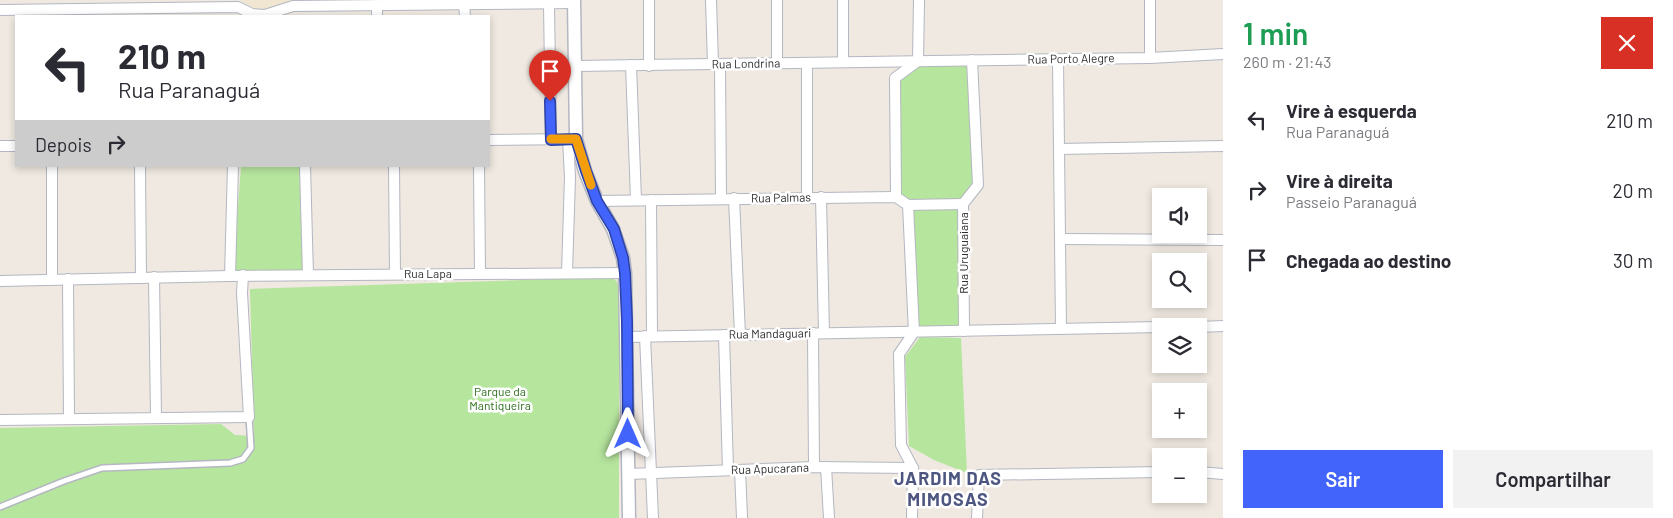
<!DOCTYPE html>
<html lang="pt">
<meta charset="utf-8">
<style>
:root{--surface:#fff;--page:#f2f2f3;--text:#2b2b33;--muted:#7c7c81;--accent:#4264fb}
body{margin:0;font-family:Barlow,sans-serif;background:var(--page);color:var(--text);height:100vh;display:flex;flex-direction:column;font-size:19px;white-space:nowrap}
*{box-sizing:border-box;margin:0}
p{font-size:16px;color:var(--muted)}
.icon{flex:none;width:28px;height:28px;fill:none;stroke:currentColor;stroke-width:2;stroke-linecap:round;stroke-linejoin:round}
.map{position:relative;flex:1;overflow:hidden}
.details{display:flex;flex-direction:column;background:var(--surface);width:450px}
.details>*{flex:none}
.guide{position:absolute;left:15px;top:15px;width:475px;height:152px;border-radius:0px;box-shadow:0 2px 8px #0003;background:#fff;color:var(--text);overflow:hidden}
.tools{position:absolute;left:1152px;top:188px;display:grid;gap:10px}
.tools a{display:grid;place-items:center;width:55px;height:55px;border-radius:0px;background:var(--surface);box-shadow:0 2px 8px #0003;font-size:25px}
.pin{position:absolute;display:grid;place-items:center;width:42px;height:42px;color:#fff;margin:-51px -21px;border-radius:50% 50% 50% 0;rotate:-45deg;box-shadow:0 0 5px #0007}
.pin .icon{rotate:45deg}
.me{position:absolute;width:55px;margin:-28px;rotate:0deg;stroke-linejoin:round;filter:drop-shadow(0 0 4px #0008)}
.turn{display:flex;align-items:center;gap:18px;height:105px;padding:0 20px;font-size:22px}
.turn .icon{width:65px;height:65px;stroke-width:2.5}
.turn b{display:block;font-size:35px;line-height:42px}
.then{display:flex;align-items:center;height:48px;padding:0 20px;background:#0003;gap:10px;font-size:19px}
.round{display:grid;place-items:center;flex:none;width:52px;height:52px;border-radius:0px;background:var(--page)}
.summary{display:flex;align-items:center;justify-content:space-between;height:85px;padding:0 20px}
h1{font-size:30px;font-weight:600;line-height:38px;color:#1e9e55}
.action{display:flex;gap:10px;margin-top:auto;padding:10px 20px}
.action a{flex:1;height:58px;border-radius:0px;background:var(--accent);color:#fff;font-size:20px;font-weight:600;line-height:58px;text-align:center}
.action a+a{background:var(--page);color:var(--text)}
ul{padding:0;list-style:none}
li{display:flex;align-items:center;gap:15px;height:70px;padding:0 20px}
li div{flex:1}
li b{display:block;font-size:19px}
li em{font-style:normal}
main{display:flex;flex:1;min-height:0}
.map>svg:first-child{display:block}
.education{fill:#f0e6d1}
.green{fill:#b6e59e}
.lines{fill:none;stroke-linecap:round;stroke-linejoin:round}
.service-casing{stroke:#b4b7c1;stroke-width:8}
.minor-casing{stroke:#b4b7c1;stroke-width:12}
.tertiary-casing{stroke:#b4b7c1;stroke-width:15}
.service{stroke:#fff;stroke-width:5}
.minor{stroke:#fff;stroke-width:10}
.tertiary{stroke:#fff;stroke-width:12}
.route-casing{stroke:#2b41a3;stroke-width:12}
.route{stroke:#4264fb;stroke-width:9}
.slow{stroke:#f59e0b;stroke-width:9}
.labels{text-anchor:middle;stroke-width:5;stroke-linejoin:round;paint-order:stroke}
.street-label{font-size:12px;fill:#2e2e2e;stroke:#fff}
.park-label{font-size:12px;fill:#2c6e1b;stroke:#fff}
.district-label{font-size:18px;font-weight:bold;letter-spacing:1px;fill:#4d5680;stroke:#fff}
</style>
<main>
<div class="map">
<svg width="1223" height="518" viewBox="0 0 1223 518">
<rect width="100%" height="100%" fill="#efe9e1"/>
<!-- education -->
<path class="education" d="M 240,0 L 292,0 L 289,6 L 262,12 Z"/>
<!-- green -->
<g class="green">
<path d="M 969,64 L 974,184 L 963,201 L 910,202 L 899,195 L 898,80 L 920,65 Z"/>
<path d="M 241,166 L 300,166 L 303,272 L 235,272 L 234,262 Z"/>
<path d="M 912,207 L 961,207 L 960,327 L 917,329 Z"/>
<path d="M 612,277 L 617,282 L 619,291 L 619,518 L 0,518 L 0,428 L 221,424 L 235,435 L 254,436 L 250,289 Z"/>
<path d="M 920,337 L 961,338 L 967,473 L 934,460 L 909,446 L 905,357 Z"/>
</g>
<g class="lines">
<!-- service casing -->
<g class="service-casing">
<path id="service" d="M 0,507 L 64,481 L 102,468 L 230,463 L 243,459 L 251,448 L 249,417"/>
</g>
<!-- minor casing -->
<g class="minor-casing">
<g id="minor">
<path d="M 649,0 L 649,66"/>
<path d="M 711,0 L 713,64"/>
<path d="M 777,0 L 777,63"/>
<path d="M 843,0 L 843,62"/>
<path d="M 1150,0 L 1150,58"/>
<path d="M 464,4 L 465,16"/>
<path d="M 549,4 L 551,139"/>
<path d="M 377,5 L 377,16"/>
<path d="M 0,10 L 238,7 L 252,14 L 265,15 L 293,6 L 574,3"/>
<path d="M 1058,59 L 1061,329"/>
<path d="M 807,63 L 807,197"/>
<path d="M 720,64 L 721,199"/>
<path d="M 631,65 L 636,200"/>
<path d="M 575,66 L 1150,58 L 1223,54"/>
<path d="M 489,140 L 573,139"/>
<path d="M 0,146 L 16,146"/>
<path d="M 1059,149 L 1223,146"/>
<path d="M 140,166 L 141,278"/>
<path d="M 305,166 L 308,275"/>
<path d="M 394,166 L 395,274"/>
<path d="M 479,166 L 480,274"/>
<path d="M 821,197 L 824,333"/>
<path d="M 896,197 L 895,78 L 918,61 L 919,0"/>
<path d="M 734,198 L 740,335"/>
<path d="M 651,200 L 652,336"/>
<path d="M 597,201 L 896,197 L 908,205 L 963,204"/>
<path d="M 908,205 L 914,332 L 899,354 L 901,445 L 913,468 L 912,518"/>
<path d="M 1060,239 L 1223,240"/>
<path d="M 567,273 L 570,177 L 568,139"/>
<path d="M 230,276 L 233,166"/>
<path d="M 154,277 L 156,417"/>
<path d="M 68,279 L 69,419"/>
<path d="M 52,280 L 52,166"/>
<path d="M 0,281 L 230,276 L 625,273"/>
<path d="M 1199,327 L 1223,326"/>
<path d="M 964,331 L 963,204 L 978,185 L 972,60"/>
<path d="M 813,333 L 814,467"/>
<path d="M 724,335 L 728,470"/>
<path d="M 645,336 L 653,518"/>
<path d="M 627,337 L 1161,327"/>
<path d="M 0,420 L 249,417 L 242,293 L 243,275"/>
<path d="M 826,467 L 829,518"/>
<path d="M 740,470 L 742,518"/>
<path d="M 1199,472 L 1223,474"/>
<path d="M 628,474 L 814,467 L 913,468"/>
<path d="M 977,518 L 979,475 L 1161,472"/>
</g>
</g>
<!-- tertiary casing -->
<g class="tertiary-casing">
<path id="tertiary" d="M 574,0 L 576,139 L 585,171 L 597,201 L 613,229 L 623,258 L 625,273 L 629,518"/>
</g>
<!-- service -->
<use href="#service" class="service"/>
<!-- minor -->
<use href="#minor" class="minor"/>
<!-- tertiary -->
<use href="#tertiary" class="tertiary"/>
</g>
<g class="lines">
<!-- route casing -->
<g class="route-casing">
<path id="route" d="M 550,101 L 551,140 L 576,139 L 586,171 L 597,201 L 614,229 L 623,258 L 625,273 L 627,321 L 628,434"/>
</g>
<!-- route -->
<use href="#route" class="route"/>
<!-- slow -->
<path class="slow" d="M 551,139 L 576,139 L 591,185"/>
</g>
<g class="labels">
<!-- street labels -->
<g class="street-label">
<text transform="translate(1071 59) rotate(-1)" y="4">Rua Porto Alegre</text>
<text transform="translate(746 64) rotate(-1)" y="4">Rua Londrina</text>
<text transform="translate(781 198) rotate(-1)" y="4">Rua Palmas</text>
<text transform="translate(964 253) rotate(-90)" y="4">Rua Uruguaiana</text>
<text x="428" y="278">Rua Lapa</text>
<text transform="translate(770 334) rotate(-1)" y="4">Rua Mandaguari</text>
<text transform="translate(770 469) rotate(-2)" y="4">Rua Apucarana</text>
</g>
<!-- park labels -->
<g class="park-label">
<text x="500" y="396">Parque da<tspan x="500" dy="14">Mantiqueira</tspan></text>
</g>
<!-- district labels -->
<g class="district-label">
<text x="948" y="485">JARDIM DAS<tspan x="948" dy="21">MIMOSAS</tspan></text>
</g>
</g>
</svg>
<div class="tools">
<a><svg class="icon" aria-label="sound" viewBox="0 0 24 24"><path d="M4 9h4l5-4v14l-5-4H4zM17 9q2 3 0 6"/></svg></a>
<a><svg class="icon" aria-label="search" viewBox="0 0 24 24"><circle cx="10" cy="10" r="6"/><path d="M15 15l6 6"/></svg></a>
<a><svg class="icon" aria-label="layers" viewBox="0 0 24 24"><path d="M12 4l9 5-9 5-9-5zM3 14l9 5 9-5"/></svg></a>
<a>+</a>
<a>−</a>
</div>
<div class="pin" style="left:550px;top:101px;background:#d93025"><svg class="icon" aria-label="arrive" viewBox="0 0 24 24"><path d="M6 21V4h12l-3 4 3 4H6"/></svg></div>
<svg class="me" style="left:628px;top:434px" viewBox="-20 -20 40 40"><path d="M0-17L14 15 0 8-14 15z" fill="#4264fb" stroke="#fff" stroke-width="4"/></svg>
<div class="guide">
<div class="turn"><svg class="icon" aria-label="left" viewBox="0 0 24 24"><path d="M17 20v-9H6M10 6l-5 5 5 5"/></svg><div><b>210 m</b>Rua Paranaguá</div></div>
<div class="then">Depois<svg class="icon" aria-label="right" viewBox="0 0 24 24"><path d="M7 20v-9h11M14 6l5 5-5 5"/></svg></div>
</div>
</div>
<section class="details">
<div class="summary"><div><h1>1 min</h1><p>260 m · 21:43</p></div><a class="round" style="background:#d93025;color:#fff"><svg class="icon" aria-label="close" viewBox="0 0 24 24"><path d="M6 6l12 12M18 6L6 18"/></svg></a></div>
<ul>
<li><svg class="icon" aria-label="left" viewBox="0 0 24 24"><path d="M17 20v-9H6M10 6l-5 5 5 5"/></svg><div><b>Vire à esquerda</b><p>Rua Paranaguá</p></div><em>210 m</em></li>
<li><svg class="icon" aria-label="right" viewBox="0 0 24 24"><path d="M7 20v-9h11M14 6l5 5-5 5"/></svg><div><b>Vire à direita</b><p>Passeio Paranaguá</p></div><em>20 m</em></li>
<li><svg class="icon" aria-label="arrive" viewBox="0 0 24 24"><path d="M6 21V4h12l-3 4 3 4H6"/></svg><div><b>Chegada ao destino</b></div><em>30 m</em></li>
</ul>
<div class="action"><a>Sair</a><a>Compartilhar</a></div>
</section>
</main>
